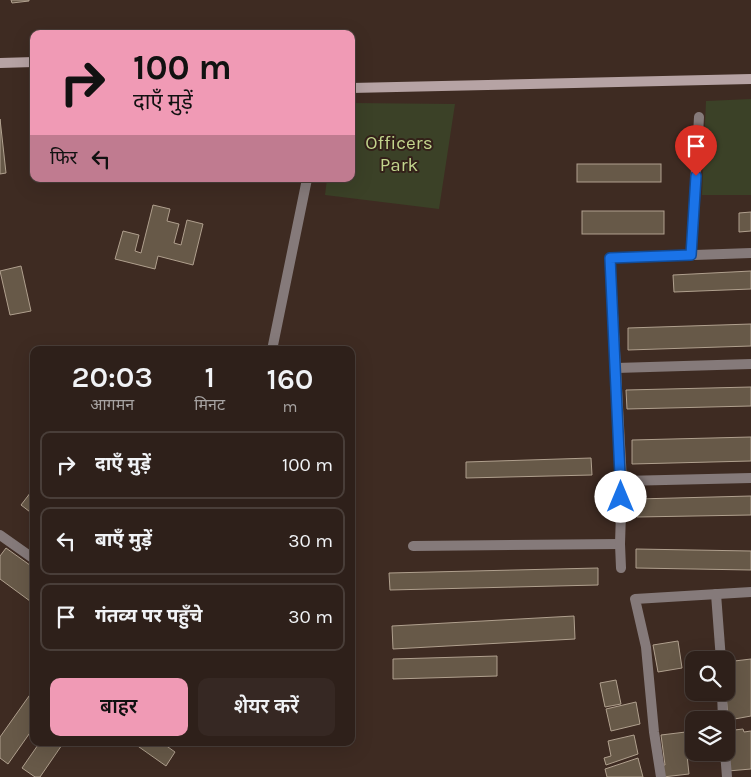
<!DOCTYPE html>
<html lang="hi">
<meta charset="utf-8">
<style>
:root{--surface:#2e201a;--page:#362823;--text:#f1f3f6;--muted:#a7a3a2;--line:#493e39;--accent:#f09ab5}
body{margin:0;font-family:Karla,"Noto Sans Devanagari",sans-serif;background:var(--page);color:var(--text);height:100vh;display:flex;flex-direction:column;font-size:19px;white-space:nowrap}
*{box-sizing:border-box;margin:0}
p{font-size:16px;color:var(--muted)}
.icon{flex:none;width:28px;height:28px;fill:none;stroke:currentColor;stroke-width:2;stroke-linecap:round;stroke-linejoin:round}
.map{position:relative;flex:1;overflow:hidden}
.panel{position:absolute;left:30px;top:346px;width:325px;height:400px;display:flex;flex-direction:column;background:var(--surface);border-radius:10px;box-shadow:0 5px 20px #0002,0 0 0 1px var(--line)}
.panel>*{flex:none}
.top-card{position:absolute;left:30px;top:30px;width:325px;height:152px;border-radius:10px;box-shadow:0 5px 20px #0002,0 0 0 1px var(--line);background:#f09ab5;color:#111;overflow:hidden}
.tools{position:absolute;left:685px;top:651px;display:grid;gap:10px}
.tools a{display:grid;place-items:center;width:50px;height:50px;border-radius:10px;background:var(--surface);box-shadow:0 5px 20px #0002,0 0 0 1px var(--line);font-size:25px}
.pin{position:absolute;display:grid;place-items:center;width:42px;height:42px;color:#fff;margin:-51px -21px;border-radius:50% 50% 50% 0;rotate:-45deg;box-shadow:0 0 5px #0007}
.pin .icon{rotate:45deg}
.me{position:absolute;width:55px;margin:-28px;rotate:0deg;stroke-linejoin:round;filter:drop-shadow(0 0 4px #0008)}
.turn{display:flex;align-items:center;gap:18px;height:105px;padding:0 20px;font-size:22px}
.turn .icon{width:65px;height:65px;stroke-width:2.5}
.turn b{display:block;font-size:35px;line-height:42px}
.then{display:flex;align-items:center;height:48px;padding:0 20px;background:#0003;gap:10px;font-size:19px}
.eta{display:flex;justify-content:space-evenly;align-items:center;height:85px;text-align:center}
.eta b{font-size:30px;font-weight:600;line-height:35px}
.cta{display:flex;gap:10px;margin-top:auto;padding:10px 20px}
.cta a{flex:1;height:58px;border-radius:10px;background:var(--accent);color:#111;font-size:20px;font-weight:600;line-height:58px;text-align:center}
.cta a+a{background:var(--page);color:var(--text)}
ul{padding:0;list-style:none}
li{display:flex;align-items:center;gap:15px;height:68px;margin:0 10px 8px;padding:0 10px;border:2px solid var(--line);border-radius:10px}
li div{flex:1}
li b{display:block;font-size:19px}
li em{font-style:normal}
.map>svg:first-child{display:block}
.green{fill:#3b4127}
.building{fill:#675948;stroke:#b0a08e}
.lines{fill:none;stroke-linecap:round;stroke-linejoin:round}
.street{stroke:#857a7a;stroke-width:10}
.secondary{stroke:#b6a3a4;stroke-width:10}
.route-casing{stroke:#114b97;stroke-width:12}
.route{stroke:#1a73e8;stroke-width:9}
.labels{text-anchor:middle;stroke-width:4;stroke-linejoin:round;paint-order:stroke}
.park-label{font-size:19px;fill:#c2d48c;stroke:#332119}
</style>
<div class="map">
<svg width="751" height="777" viewBox="0 0 751 777">
<rect width="100%" height="100%" fill="#3e2b22"/>
<!-- green -->
<g class="green">
<path d="M 751,99 L 751,195 L 702,195 L 706,101 Z"/>
<path d="M 351,103 L 455,104 L 439,209 L 325,195 L 327,179 L 351,179 Z"/>
</g>
<!-- building -->
<g class="building">
<path d="M 11,0 L 29,0 L 29,1 L 12,3 Z"/>
<path d="M 0,119 L 6,173 L 0,174 Z"/>
<rect x="577" y="164" width="84" height="18"/>
<path d="M 153,205 L 170,209 L 167,221 L 179,224 L 174,243 L 181,245 L 187,220 L 203,224 L 193,265 L 158,256 L 155,269 L 115,259 L 123,231 L 139,235 L 135,251 L 141,253 Z"/>
<rect x="582" y="211" width="82" height="23"/>
<path d="M 751,212 L 751,231 L 739,232 L 739,213 Z"/>
<path d="M 21,266 L 31,311 L 10,315 L 0,271 Z"/>
<path d="M 751,271 L 751,289 L 674,292 L 673,275 Z"/>
<path d="M 751,324 L 751,346 L 628,350 L 628,328 Z"/>
<path d="M 751,387 L 751,406 L 627,409 L 626,390 Z"/>
<path d="M 751,437 L 751,461 L 632,464 L 632,440 Z"/>
<path d="M 591,458 L 592,475 L 466,478 L 466,462 Z"/>
<path d="M 34,488 L 34,515 L 21,505 Z"/>
<path d="M 751,496 L 751,515 L 637,517 L 637,499 Z"/>
<path d="M 6,548 L 34,568 L 34,604 L 0,579 L 0,556 Z"/>
<path d="M 636,549 L 751,551 L 751,570 L 636,568 Z"/>
<path d="M 598,568 L 598,585 L 390,590 L 389,573 Z"/>
<path d="M 574,616 L 575,639 L 393,649 L 392,626 Z"/>
<path d="M 678,641 L 682,668 L 658,672 L 653,645 Z"/>
<path d="M 497,656 L 497,676 L 393,679 L 393,659 Z"/>
<path d="M 751,659 L 751,716 L 729,720 L 725,692 L 726,662 Z"/>
<path d="M 616,680 L 621,704 L 605,707 L 600,683 Z"/>
<path d="M 34,689 L 34,727 L 8,764 L 0,758 L 0,737 Z"/>
<path d="M 636,702 L 640,724 L 611,731 L 606,709 Z"/>
<path d="M 743,729 L 744,732 L 751,731 L 751,769 L 728,771 L 726,731 Z"/>
<path d="M 694,731 L 694,752 L 705,753 L 687,755 L 689,774 L 663,777 L 661,765 L 665,765 L 661,735 Z"/>
<path d="M 634,735 L 638,754 L 606,765 L 604,758 L 611,756 L 608,741 Z"/>
<path d="M 40,742 L 64,742 L 40,777 L 35,777 L 22,768 Z"/>
<path d="M 132,742 L 161,742 L 175,752 L 166,766 Z"/>
<path d="M 638,758 L 643,777 L 607,777 L 605,769 Z"/>
</g>
<g class="lines">
<!-- street -->
<g class="street">
<path d="M 691,255 L 699,117"/>
<path d="M 272,350 L 307,179"/>
<path d="M 616,368 L 751,364"/>
<path d="M 622,481 L 751,478"/>
<path d="M 0,535 L 34,559"/>
<path d="M 413,546 L 620,544"/>
<path d="M 621,568 L 620,544 L 622,481 L 610,258 L 751,253"/>
<path d="M 716,594 L 721,660"/>
<path d="M 722,692 L 723,720"/>
<path d="M 725,752 L 727,777"/>
<path d="M 661,777 L 654,732 L 646,647 L 635,599 L 751,592"/>
</g>
<!-- secondary -->
<g class="secondary">
<path d="M 0,63 L 34,62"/>
<path d="M 351,88 L 751,79"/>
</g>
</g>
<g class="lines">
<!-- route casing -->
<g class="route-casing">
<path id="route" d="M 621,497 L 610,258 L 691,255 L 696,176"/>
</g>
<!-- route -->
<use href="#route" class="route"/>
</g>
<g class="labels">
<!-- park labels -->
<g class="park-label">
<text x="399" y="149">Officers<tspan x="399" dy="22">Park</tspan></text>
</g>
</g>
</svg>
<div class="tools">
<a><svg class="icon" aria-label="search" viewBox="0 0 24 24"><circle cx="10" cy="10" r="6"/><path d="M15 15l6 6"/></svg></a>
<a><svg class="icon" aria-label="layers" viewBox="0 0 24 24"><path d="M12 4l9 5-9 5-9-5zM3 14l9 5 9-5"/></svg></a>
</div>
<div class="pin" style="left:696px;top:176px;background:#d93025"><svg class="icon" aria-label="arrive" viewBox="0 0 24 24"><path d="M6 21V4h12l-3 4 3 4H6"/></svg></div>
<svg class="me" style="left:621px;top:497px" viewBox="-20 -20 40 40"><circle r="19" fill="#fff"/><path d="M0-13L10 11 0 6-10 11z" fill="#1a73e8"/></svg>
<div class="top-card">
<div class="turn"><svg class="icon" aria-label="right" viewBox="0 0 24 24"><path d="M7 20v-9h11M14 6l5 5-5 5"/></svg><div><b>100 m</b>दाएँ मुड़ें</div></div>
<div class="then">फिर<svg class="icon" aria-label="left" viewBox="0 0 24 24"><path d="M17 20v-9H6M10 6l-5 5 5 5"/></svg></div>
</div>
<section class="panel">
<div class="eta">
<div><b>20:03</b><p>आगमन</p></div>
<div><b>1</b><p>मिनट</p></div>
<div><b>160</b><p>m</p></div>
</div>
<ul>
<li><svg class="icon" aria-label="right" viewBox="0 0 24 24"><path d="M7 20v-9h11M14 6l5 5-5 5"/></svg><div><b>दाएँ मुड़ें</b></div><em>100 m</em></li>
<li><svg class="icon" aria-label="left" viewBox="0 0 24 24"><path d="M17 20v-9H6M10 6l-5 5 5 5"/></svg><div><b>बाएँ मुड़ें</b></div><em>30 m</em></li>
<li><svg class="icon" aria-label="arrive" viewBox="0 0 24 24"><path d="M6 21V4h12l-3 4 3 4H6"/></svg><div><b>गंतव्य पर पहुँचे</b></div><em>30 m</em></li>
</ul>
<div class="cta"><a>बाहर</a><a>शेयर करें</a></div>
</section>
</div>
